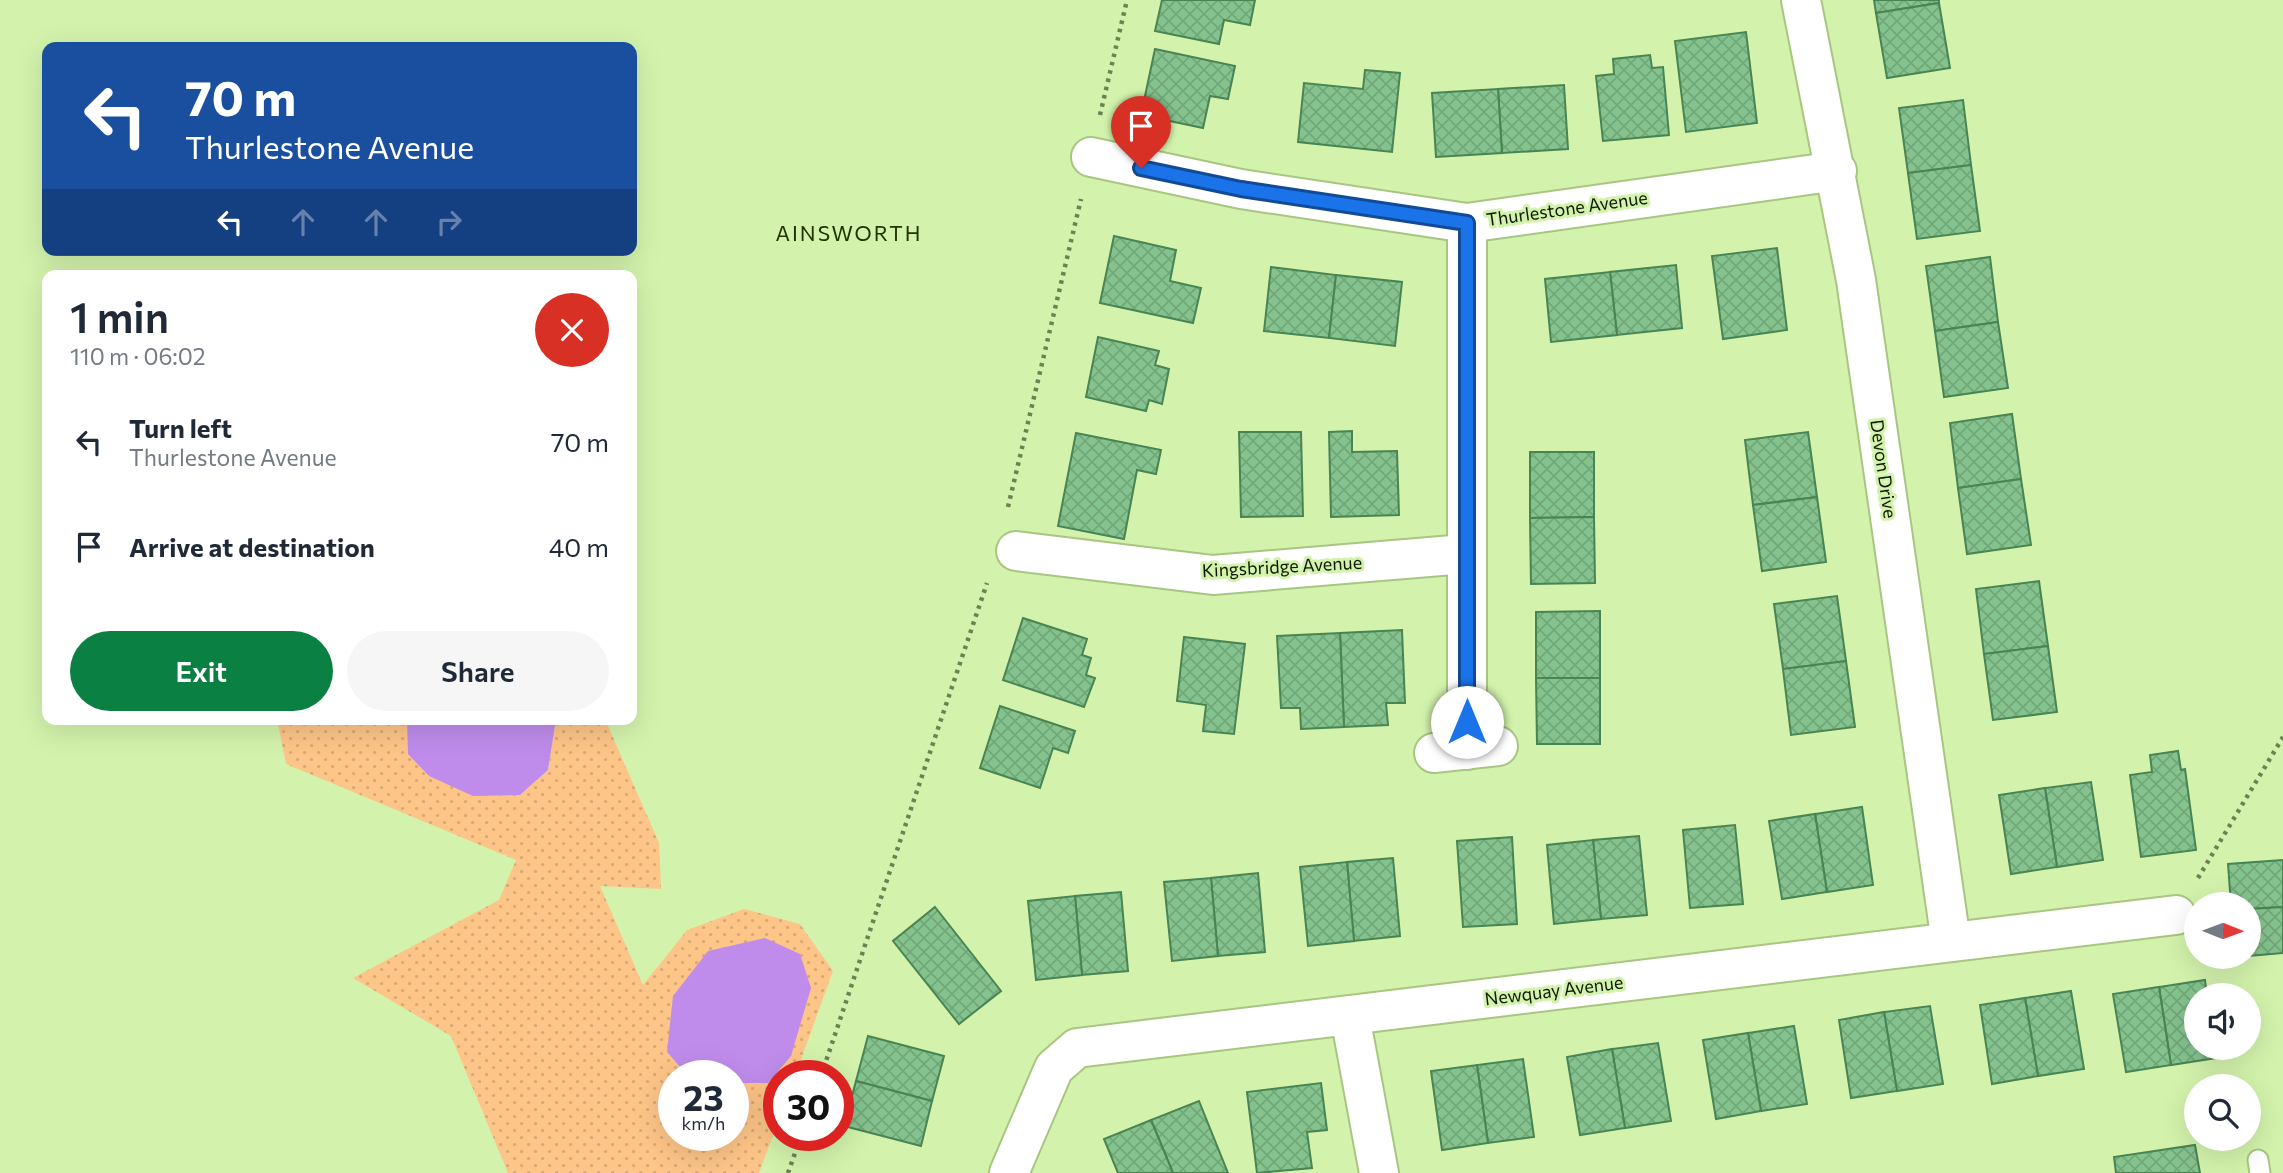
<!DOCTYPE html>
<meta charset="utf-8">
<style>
:root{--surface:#fff;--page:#f6f6f7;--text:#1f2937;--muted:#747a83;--accent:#0b8043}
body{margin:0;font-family:Commissioner,sans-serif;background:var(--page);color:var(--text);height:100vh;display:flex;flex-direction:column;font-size:26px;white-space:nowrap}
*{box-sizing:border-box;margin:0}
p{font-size:23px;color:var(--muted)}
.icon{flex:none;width:38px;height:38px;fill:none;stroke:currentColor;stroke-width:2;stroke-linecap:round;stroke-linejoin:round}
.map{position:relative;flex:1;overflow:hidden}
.panel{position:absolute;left:42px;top:270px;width:595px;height:455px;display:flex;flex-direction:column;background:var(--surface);border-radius:14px;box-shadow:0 7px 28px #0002}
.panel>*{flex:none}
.banner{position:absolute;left:42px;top:42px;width:595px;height:214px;border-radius:14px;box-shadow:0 7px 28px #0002;background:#1a4fa0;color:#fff;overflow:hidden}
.needle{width:46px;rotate:91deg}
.controls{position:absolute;left:2184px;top:892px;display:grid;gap:14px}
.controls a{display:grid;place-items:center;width:77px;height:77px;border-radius:50%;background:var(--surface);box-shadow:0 7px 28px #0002;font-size:35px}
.speed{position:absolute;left:658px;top:1060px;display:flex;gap:14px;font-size:35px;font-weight:700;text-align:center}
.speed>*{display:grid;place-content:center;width:91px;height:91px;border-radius:50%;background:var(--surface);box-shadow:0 7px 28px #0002;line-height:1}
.speed small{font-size:18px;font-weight:400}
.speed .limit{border:10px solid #d22;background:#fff;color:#111}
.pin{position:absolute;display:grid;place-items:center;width:60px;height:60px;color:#fff;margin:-72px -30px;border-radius:50% 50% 50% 0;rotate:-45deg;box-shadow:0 0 7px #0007}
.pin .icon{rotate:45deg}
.me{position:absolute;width:77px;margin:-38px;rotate:0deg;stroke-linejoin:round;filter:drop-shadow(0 0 5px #0008)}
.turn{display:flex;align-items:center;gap:24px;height:147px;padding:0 28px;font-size:32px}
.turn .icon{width:91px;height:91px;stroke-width:2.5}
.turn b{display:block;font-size:49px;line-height:60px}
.lanes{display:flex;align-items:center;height:66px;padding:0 28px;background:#0003;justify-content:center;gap:35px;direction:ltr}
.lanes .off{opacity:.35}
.round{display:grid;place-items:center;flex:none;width:74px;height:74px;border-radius:37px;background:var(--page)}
.summary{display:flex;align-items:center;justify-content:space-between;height:119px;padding:0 28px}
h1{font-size:42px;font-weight:600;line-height:52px}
.primary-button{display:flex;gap:14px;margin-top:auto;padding:14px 28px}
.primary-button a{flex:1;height:80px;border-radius:42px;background:var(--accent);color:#fff;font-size:28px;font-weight:600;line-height:80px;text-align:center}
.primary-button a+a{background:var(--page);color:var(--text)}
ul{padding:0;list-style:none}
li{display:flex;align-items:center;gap:21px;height:105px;padding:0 28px}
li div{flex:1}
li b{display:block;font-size:26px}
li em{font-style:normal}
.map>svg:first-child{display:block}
.grass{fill:url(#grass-dots);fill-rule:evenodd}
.water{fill:#bf8cec}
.building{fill:url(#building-cross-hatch);stroke:#498453;stroke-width:2}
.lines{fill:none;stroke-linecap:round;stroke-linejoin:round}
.service-casing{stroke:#a8c681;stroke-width:23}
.minor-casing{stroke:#a8c681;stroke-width:42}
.path{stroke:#6d8153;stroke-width:4.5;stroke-dasharray:3.5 5;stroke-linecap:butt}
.service{stroke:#fff;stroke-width:19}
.minor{stroke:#fff;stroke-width:38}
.route-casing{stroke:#114b97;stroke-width:18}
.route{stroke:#1a73e8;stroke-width:12}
.labels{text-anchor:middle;stroke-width:6;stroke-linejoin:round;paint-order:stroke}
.street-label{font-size:18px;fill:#0e1800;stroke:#d3f3ac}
.quarter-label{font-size:21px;letter-spacing:2px;fill:#213400;stroke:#d3f3ac}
</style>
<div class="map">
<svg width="2283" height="1173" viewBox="0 0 2283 1173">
<defs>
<pattern id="grass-dots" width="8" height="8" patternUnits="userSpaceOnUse" patternTransform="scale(1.75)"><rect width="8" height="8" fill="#fec588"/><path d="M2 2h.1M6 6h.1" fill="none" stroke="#d8a874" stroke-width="1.8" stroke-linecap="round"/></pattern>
<pattern id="building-cross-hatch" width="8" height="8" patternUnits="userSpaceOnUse" patternTransform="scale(1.75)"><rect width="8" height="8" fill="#85c38e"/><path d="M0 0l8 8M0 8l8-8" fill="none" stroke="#72a779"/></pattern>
</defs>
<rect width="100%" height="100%" fill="#d3f3ac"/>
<!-- grass -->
<path class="grass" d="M 277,719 L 407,719 L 409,754 L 520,795 L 548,770 L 556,719 L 605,719 L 659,843 L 661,889 L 600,886 L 643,985 L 687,930 L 744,909 L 800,924 L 833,971 L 795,1076 L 779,1076 L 779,1119 L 759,1173 L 508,1173 L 451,1036 L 353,978 L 499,900 L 516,860 L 286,764 ZM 667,1052 L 768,1083 L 733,1083 L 733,1136 L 674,1136 L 674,1076 L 688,1076 Z"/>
<!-- water -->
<g class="water">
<path d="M 556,719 L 548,770 L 520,795 L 473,796 L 429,776 L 408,754 L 407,719 Z"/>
<path d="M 765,938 L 800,954 L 811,988 L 791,1056 L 768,1083 L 733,1083 L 733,1076 L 688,1076 L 667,1052 L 673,996 L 708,951 Z"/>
</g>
<!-- building -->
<g class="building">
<path d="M 1162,0 L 1255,0 L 1250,25 L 1224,20 L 1219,44 L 1155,31 Z"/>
<path d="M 1874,0 L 1939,0 L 1939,3 L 1876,13 Z"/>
<path d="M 1939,3 L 1950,68 L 1887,78 L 1876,13 Z"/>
<path d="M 1746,32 L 1757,123 L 1686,132 L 1675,41 Z"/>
<path d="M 1155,49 L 1235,66 L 1228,99 L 1210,96 L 1203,128 L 1141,115 Z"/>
<path d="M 1650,55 L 1652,68 L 1663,67 L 1669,135 L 1603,141 L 1596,76 L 1614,74 L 1613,59 Z"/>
<path d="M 1365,70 L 1400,73 L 1392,152 L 1298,142 L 1304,83 L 1363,89 Z"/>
<path d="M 1564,85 L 1568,149 L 1502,153 L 1498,89 Z"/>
<path d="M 1498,89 L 1502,153 L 1436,157 L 1432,93 Z"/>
<path d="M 1963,100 L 1971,165 L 1908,173 L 1899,108 Z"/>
<path d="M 1971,165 L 1980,231 L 1917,239 L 1908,173 Z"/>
<path d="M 1114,236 L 1176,250 L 1170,281 L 1201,288 L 1193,323 L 1100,303 Z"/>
<path d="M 1777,248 L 1787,330 L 1723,339 L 1712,256 Z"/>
<path d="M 1990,257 L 1998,322 L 1935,331 L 1926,266 Z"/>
<path d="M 1676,265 L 1682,328 L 1617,335 L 1610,272 Z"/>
<path d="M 1271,267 L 1336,275 L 1329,338 L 1264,331 Z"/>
<path d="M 1610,272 L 1617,335 L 1551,342 L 1545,279 Z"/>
<path d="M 1336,275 L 1402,282 L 1395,346 L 1329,338 Z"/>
<path d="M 1998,322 L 2008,388 L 1944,397 L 1935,331 Z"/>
<path d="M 1098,337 L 1159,351 L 1155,365 L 1169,369 L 1162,404 L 1149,400 L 1146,411 L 1086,397 Z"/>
<path d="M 2012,414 L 2021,479 L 1958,488 L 1950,423 Z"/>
<path d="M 1352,431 L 1352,452 L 1397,451 L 1399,515 L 1331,517 L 1329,432 Z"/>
<path d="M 1239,432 L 1301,432 L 1303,516 L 1241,517 Z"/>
<path d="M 1808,432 L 1817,497 L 1753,505 L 1745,440 Z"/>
<path d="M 1076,433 L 1161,450 L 1156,474 L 1137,470 L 1124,539 L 1058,526 Z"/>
<path d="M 1530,452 L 1594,452 L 1594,517 L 1530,518 Z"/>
<path d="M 2021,479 L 2031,545 L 1967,554 L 1958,488 Z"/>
<path d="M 1817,497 L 1826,562 L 1762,571 L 1753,505 Z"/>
<path d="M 1594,517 L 1595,583 L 1531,584 L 1530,518 Z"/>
<path d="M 2039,581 L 2048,646 L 1984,654 L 1976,589 Z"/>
<path d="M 1837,596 L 1846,661 L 1783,669 L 1774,604 Z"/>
<path d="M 1600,611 L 1600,678 L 1536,678 L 1536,612 Z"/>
<path d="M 1023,618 L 1087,639 L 1082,655 L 1091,658 L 1086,675 L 1095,678 L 1084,707 L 1003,680 Z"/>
<path d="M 1402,630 L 1405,703 L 1386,703 L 1388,725 L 1344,727 L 1340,633 Z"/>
<path d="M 1340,633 L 1344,727 L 1301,729 L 1300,708 L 1281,708 L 1277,636 Z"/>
<path d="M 1184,637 L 1245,644 L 1234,734 L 1203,731 L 1206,705 L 1177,701 Z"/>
<path d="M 2048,646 L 2057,712 L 1993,720 L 1984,654 Z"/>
<path d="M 1846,661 L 1855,727 L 1791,735 L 1783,669 Z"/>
<path d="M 1536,678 L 1600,678 L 1600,744 L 1537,744 Z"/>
<path d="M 1000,706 L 1075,731 L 1068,753 L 1053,748 L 1040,788 L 980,768 Z"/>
<path d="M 2178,751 L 2181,770 L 2185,769 L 2196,850 L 2141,857 L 2130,775 L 2152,772 L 2150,755 Z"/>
<path d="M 2091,782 L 2103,860 L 2057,867 L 2045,788 Z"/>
<path d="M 2045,788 L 2057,867 L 2011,874 L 1999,795 Z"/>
<path d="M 1862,807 L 1873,885 L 1827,892 L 1815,814 Z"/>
<path d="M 1815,814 L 1827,892 L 1782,899 L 1769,821 Z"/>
<path d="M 1735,825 L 1743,904 L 1690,908 L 1683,830 Z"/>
<path d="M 1639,836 L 1647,915 L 1601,919 L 1593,840 Z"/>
<path d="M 1512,837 L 1517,924 L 1463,927 L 1457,841 Z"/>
<path d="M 1593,840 L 1601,919 L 1554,924 L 1547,845 Z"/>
<path d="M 1393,858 L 1400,936 L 1354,941 L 1347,862 Z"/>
<path d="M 2283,860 L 2283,907 L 2249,909 L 2249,905 L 2231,905 L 2228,864 Z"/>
<path d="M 1347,862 L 1354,941 L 1308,946 L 1300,867 Z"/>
<path d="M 1258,873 L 1265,952 L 1218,956 L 1211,878 Z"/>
<path d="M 1211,878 L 1218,956 L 1172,961 L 1164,882 Z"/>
<path d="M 1121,892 L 1128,971 L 1082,975 L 1075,896 Z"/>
<path d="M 1075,896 L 1082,975 L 1036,980 L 1028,901 Z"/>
<path d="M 935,907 L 1001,991 L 959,1024 L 893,941 Z"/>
<path d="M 2283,907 L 2283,953 L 2249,956 L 2249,909 Z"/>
<path d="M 2205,980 L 2207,996 L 2196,996 L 2196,1048 L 2216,1048 L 2217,1058 L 2171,1065 L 2159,987 Z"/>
<path d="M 2159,987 L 2171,1065 L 2126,1072 L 2113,994 Z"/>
<path d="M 2071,991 L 2084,1069 L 2038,1076 L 2025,998 Z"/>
<path d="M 2025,998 L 2038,1076 L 1992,1084 L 1980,1005 Z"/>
<path d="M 1930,1006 L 1943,1084 L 1897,1091 L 1884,1012 Z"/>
<path d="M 1884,1012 L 1897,1091 L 1851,1098 L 1839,1020 Z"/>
<path d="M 1794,1026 L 1807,1104 L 1761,1111 L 1748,1033 Z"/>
<path d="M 1748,1033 L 1761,1111 L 1716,1119 L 1703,1040 Z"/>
<path d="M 868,1036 L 944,1056 L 932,1101 L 856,1081 Z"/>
<path d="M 1658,1043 L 1671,1121 L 1625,1128 L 1612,1049 Z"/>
<path d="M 1612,1049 L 1625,1128 L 1580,1135 L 1567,1057 Z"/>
<path d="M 1523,1059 L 1534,1137 L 1488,1143 L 1477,1065 Z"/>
<path d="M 1477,1065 L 1488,1143 L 1442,1150 L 1431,1071 Z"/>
<path d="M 856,1081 L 932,1101 L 921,1146 L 844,1126 Z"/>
<path d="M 1321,1083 L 1327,1130 L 1307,1132 L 1312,1168 L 1257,1173 L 1247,1092 Z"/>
<path d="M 1199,1101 L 1228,1173 L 1173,1173 L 1151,1120 Z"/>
<path d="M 1151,1120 L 1173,1173 L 1118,1173 L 1104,1139 Z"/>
<path d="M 2195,1145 L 2200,1173 L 2116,1173 L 2114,1157 Z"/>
</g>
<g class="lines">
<!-- service casing -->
<g class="service-casing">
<path id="service" d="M 2258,1160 L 2260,1173"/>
</g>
<!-- minor casing -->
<g class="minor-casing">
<g id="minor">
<path d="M 1801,0 L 1856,280 L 1951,942"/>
<path d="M 1091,157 L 1241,189 L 1467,223 L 1837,171"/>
<path d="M 1016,551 L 1213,575 L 1465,554"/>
<path d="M 1467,750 L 1467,223"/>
<path d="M 1434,753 L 1498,746"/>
<path d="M 1350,1016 L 1379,1173"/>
<path d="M 1009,1173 L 1054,1068 L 1077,1048 L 2176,915"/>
</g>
</g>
<!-- path -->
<g class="path">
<path d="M 1100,115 L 1127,0"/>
<path d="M 1008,507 L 1081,199"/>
<path d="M 2198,878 L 2283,737"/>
<path d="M 821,1076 L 987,583"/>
<path d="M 788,1173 L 801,1136"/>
</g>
<!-- service -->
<use href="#service" class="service"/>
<!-- minor -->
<use href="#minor" class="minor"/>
</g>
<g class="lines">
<!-- route casing -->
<g class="route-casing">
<path id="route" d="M 1141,168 L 1241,189 L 1467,223 L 1467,722"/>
</g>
<!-- route -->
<use href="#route" class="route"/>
</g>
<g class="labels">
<!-- street labels -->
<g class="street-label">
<text transform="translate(1567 209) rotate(-8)" y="6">Thurlestone Avenue</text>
<text transform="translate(1883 469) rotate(82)" y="6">Devon Drive</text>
<text transform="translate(1282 567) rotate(-3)" y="6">Kingsbridge Avenue</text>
<text transform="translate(1554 991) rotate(-7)" y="6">Newquay Avenue</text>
</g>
<!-- quarter labels -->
<g class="quarter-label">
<text x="849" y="241">AINSWORTH</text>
</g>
</g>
</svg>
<div class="controls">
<a><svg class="needle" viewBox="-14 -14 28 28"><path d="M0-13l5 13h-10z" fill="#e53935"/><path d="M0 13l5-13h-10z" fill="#747a83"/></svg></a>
<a><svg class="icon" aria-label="sound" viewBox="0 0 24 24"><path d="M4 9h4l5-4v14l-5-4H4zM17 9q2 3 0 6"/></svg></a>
<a><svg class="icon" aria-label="search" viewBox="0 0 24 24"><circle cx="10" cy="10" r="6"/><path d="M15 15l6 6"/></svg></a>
</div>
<div class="speed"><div>23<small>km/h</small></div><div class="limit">30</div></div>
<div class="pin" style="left:1141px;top:168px;background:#d93025"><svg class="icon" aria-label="arrive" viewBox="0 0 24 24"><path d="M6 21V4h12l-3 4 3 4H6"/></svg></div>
<svg class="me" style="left:1467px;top:722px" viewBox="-20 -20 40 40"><circle r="19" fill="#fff"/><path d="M0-13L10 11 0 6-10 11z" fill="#1a73e8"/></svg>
<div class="banner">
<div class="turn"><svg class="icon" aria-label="left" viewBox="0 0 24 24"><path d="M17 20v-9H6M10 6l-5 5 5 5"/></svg><div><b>70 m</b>Thurlestone Avenue</div></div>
<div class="lanes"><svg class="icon" aria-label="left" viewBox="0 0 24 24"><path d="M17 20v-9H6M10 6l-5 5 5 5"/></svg><svg class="icon off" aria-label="ahead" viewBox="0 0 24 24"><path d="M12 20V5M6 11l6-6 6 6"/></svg><svg class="icon off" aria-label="ahead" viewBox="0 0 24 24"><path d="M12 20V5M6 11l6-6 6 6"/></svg><svg class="icon off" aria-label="right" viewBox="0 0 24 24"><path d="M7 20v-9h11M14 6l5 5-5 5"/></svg></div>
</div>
<section class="panel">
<div class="summary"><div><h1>1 min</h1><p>110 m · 06:02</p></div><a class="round" style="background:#d93025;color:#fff"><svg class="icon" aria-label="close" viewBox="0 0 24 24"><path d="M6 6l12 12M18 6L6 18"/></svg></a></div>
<ul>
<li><svg class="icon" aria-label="left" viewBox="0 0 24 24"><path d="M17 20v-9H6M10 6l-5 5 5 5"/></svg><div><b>Turn left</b><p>Thurlestone Avenue</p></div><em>70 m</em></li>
<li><svg class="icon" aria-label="arrive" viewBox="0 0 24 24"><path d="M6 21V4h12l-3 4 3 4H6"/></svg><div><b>Arrive at destination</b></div><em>40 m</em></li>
</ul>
<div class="primary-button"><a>Exit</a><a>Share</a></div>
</section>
</div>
